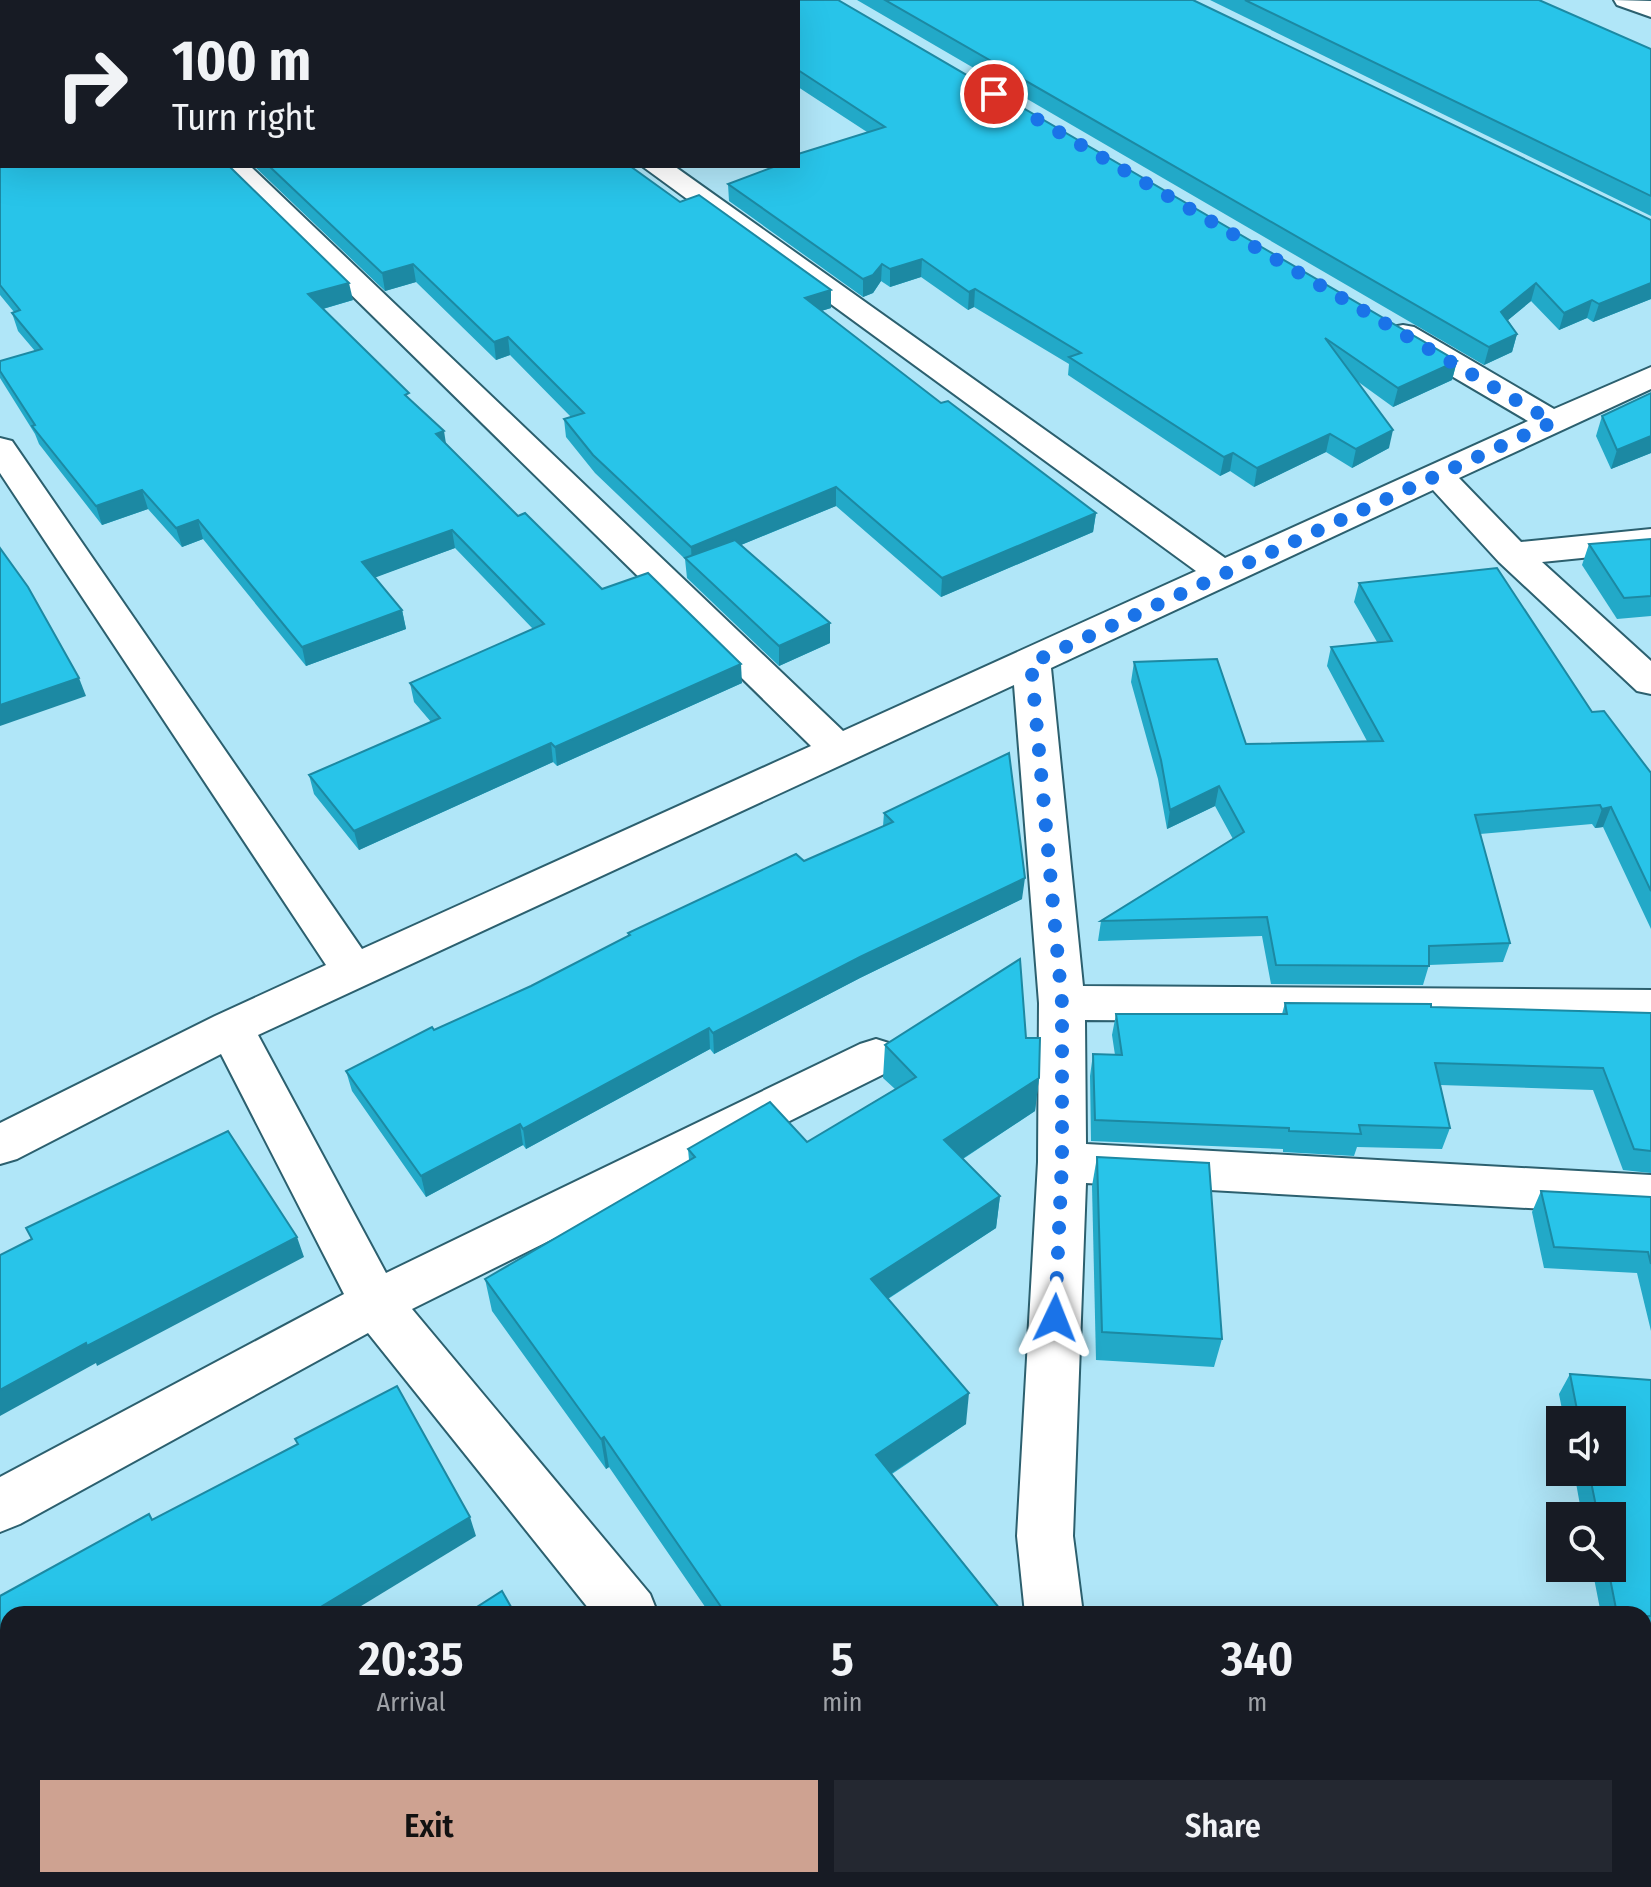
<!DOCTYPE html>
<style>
:root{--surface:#171b24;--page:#242831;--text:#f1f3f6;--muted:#9ea1a6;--accent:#cea291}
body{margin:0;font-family:"Fira Sans Condensed",sans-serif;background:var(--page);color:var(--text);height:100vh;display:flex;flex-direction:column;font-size:30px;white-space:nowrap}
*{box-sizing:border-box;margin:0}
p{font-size:26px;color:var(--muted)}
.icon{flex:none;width:44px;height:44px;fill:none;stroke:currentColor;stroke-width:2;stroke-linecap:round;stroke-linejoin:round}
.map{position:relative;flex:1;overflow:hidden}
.details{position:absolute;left:0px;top:1606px;width:1652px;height:282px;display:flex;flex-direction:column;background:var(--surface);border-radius:24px 24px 0 0;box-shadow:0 8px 32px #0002}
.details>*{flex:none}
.hud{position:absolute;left:0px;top:0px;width:800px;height:168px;box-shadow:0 8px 32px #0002;background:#171b24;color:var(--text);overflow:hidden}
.controls{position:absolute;left:1546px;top:1406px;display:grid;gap:16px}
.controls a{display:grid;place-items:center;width:80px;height:80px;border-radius:0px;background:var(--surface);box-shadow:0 8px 32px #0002;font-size:40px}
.pin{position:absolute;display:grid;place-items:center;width:68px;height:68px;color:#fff;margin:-34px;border:4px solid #fff;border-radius:50%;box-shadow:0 2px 8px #0007}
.me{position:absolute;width:88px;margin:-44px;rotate:2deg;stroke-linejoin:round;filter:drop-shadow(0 0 6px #0008)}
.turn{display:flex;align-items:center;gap:28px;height:168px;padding:0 40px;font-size:36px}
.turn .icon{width:104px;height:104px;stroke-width:2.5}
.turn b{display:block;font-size:56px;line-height:68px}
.eta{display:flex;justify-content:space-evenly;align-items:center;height:136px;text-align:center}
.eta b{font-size:48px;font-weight:600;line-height:56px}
.action{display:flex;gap:16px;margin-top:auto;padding:16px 40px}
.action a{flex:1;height:92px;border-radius:0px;background:var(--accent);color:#111;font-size:32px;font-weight:600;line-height:92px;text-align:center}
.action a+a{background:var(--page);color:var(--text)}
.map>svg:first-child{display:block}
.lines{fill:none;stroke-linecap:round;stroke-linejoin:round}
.street-casing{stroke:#2c606f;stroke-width:4}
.street{fill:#fff;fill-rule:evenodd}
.wall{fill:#22a9c8}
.shaded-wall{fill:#1c89a3}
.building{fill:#28c4e9;stroke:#1c89a3;stroke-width:2}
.route{stroke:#1a73e8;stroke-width:14;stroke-dasharray:0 25.2}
</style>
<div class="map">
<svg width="1651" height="1887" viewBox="0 0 1651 1887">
<rect width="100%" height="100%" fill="#b0e6f8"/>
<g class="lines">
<!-- street casing -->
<g class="street-casing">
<g id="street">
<path d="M 1614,0 L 1651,1 L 1651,17 L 1617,5 Z"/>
<path d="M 220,166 L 250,166 L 843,731 L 1196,571 L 642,166 L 674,166 L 1225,558 L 1528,421 L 1392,341 L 1387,334 L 1392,327 L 1403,325 L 1414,327 L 1554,409 L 1651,367 L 1651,389 L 1459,478 L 1521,542 L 1651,529 L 1651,551 L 1542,562 L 1651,661 L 1651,694 L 1637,691 L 1499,562 L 1433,490 L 1051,668 L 1083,986 L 1651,990 L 1651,1024 L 1085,1020 L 1086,1144 L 1651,1175 L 1651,1215 L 1086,1183 L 1073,1536 L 1083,1614 L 1025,1614 L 1017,1536 L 1038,1162 L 1039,1003 L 1014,685 L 258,1035 L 386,1273 L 860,1044 L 876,1039 L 892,1044 L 899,1057 L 892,1070 L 412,1309 L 650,1594 L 658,1614 L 593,1614 L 368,1333 L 20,1524 L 0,1532 L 0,1477 L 344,1294 L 221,1054 L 17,1159 L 0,1164 L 0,1123 L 215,1016 L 326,965 L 0,473 L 0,438 L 12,441 L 362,949 L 811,746 Z"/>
<path d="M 643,1880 L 714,1880 L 711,1887 L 640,1887 Z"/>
<path d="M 802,1880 L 867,1880 L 870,1887 L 805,1887 Z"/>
<rect x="1053" y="1880" width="64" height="7"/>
</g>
</g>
<!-- street -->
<use href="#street" class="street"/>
</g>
<!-- wall -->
<g class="wall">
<path d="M 0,0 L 838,0 L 1457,361 L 1452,380 L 1393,407 L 1357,381 L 1389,448 L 1352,468 L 1326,452 L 1254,487 L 1230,471 L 1220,476 L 1068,375 L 1069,364 L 974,307 L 968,310 L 921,277 L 890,287 L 881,281 L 873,293 L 863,297 L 729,201 L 728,184 L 867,132 L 798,87 L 798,2 L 2,2 L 353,300 L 323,309 L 411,400 L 447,445 L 518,516 L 602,589 L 742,683 L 557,766 L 553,762 L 359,850 L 314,794 L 309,775 L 431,722 L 414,702 L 410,683 L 533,629 L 455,548 L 375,577 L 402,610 L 406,629 L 306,666 L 203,539 L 182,547 L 148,509 L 102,525 L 39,444 L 35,434 L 0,378 L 0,371 L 35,351 L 18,331 L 12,313 L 14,312 L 0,295 Z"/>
<path d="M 857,0 L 1193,0 L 1651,220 L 1651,299 L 1593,322 L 1587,318 L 1559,330 L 1531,301 L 1508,320 L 1517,334 L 1512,352 L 1484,365 Z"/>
<path d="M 1210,0 L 1539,0 L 1651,49 L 1651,216 Z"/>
<path d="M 254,166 L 630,166 L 831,308 L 821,311 L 941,403 L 1096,513 L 1093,532 L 941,597 L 836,506 L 741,545 L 830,623 L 830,643 L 779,666 L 687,578 L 685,559 L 595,473 L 566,437 L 564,419 L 571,417 L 510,355 L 496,360 L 416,282 L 385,291 Z"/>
<path d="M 1651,393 L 1651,453 L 1611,469 L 1596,436 L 1602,416 Z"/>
<path d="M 1651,539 L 1651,616 L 1617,619 L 1582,565 L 1589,544 Z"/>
<path d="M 1359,583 L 1592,712 L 1651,773 L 1651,929 L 1603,827 L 1595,828 L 1592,824 L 1480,834 L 1510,943 L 1503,962 L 1429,965 L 1423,985 L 1271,984 L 1262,936 L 1098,941 L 1101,921 L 1233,839 L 1215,806 L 1167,829 L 1158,779 L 1131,682 L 1134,662 L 1246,744 L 1367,741 L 1327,666 L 1331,647 L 1377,642 L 1354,602 Z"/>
<path d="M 884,813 L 1022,899 L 860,978 L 714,1054 L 710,1049 L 526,1149 L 523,1145 L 426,1197 L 352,1091 L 346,1071 L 531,986 L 628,936 L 628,933 L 804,861 L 883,826 Z"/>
<path d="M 1285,1003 L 1651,1013 L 1651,1173 L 1623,1170 L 1593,1090 L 1440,1085 L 1450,1128 L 1442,1149 L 1357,1147 L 1354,1156 L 1283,1152 L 1283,1149 L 1091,1141 L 1090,1076 L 1093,1054 L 1115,1055 L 1112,1035 L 1116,1014 L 1282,1014 Z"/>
<path d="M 1026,1038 L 1039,1078 L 1035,1111 L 963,1159 L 1000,1196 L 996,1228 L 888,1299 L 966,1424 L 892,1474 L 1004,1614 L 710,1614 L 609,1467 L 606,1469 L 492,1311 L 485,1279 L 689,1160 L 688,1149 L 807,1142 L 895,1089 L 883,1078 L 885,1045 Z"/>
<path d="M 1097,1157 L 1222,1339 L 1214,1367 L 1096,1360 L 1092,1186 Z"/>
<path d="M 1541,1191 L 1651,1197 L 1651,1331 L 1637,1273 L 1544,1268 L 1532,1212 Z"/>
<path d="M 1570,1374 L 1651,1380 L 1651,1635 L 1644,1635 L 1644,1614 L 1601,1614 L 1592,1568 L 1612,1568 L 1612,1516 L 1582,1516 L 1574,1472 L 1612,1472 L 1612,1420 L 1564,1420 L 1559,1394 Z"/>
<path d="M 1172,1880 L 1334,1880 L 1333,1883 L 1226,1887 L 1173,1887 Z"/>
</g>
<!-- shaded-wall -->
<g class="shaded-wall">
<path d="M 922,259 L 921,277 L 890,287 L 890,269 Z"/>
<path d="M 413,264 L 416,282 L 385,291 L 382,273 Z"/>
<path d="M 882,264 L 881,281 L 873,293 L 863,297 L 863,279 Z"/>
<path d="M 349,283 L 353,300 L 312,312 L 308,294 Z"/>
<path d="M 1536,283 L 1531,301 L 1496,330 L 1501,312 Z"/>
<path d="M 1651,283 L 1651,299 L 1593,322 L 1599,304 Z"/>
<path d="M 975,289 L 974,307 L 968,310 L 969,292 Z"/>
<path d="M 831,290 L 831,308 L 805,316 L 805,298 Z"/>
<path d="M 1592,300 L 1587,318 L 1559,330 L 1564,313 Z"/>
<path d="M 1517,334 L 1512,352 L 1484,365 L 1489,347 Z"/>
<path d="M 508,337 L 510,355 L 496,360 L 494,342 Z"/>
<path d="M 1457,361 L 1452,380 L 1393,407 L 1398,388 Z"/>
<path d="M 1393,430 L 1389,448 L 1352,468 L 1356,449 Z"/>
<path d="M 444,431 L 447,450 L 436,434 Z"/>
<path d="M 1330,434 L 1326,452 L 1254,487 L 1257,468 Z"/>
<path d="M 1651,436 L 1651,453 L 1611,469 L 1617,450 Z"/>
<path d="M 1233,453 L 1230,471 L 1220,476 L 1224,457 Z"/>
<path d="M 836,487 L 836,506 L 692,565 L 691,547 Z"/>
<path d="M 142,490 L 148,509 L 102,525 L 96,506 Z"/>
<path d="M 1096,513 L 1093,532 L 941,597 L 942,578 Z"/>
<path d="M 198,520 L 203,539 L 182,547 L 176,528 Z"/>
<path d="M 452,530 L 455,548 L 366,581 L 362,562 Z"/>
<path d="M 402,610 L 406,629 L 306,666 L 302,647 Z"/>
<path d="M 830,623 L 830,643 L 779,666 L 779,646 Z"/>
<path d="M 741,664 L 742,683 L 557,766 L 555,747 Z"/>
<path d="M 79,678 L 86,696 L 0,726 L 0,705 Z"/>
<path d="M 551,743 L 553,762 L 359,850 L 354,831 Z"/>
<path d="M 1219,786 L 1215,806 L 1167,829 L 1170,810 Z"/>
<path d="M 1611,807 L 1603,827 L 1595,828 L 1602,809 Z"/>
<path d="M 1025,878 L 1022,899 L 860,978 L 714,1054 L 713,1033 L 860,957 Z"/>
<path d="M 709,1028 L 710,1049 L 526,1149 L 523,1129 Z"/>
<path d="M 1039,1078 L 1035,1111 L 942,1172 L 944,1140 Z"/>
<path d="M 520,1124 L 523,1145 L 426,1197 L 421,1176 Z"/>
<path d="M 1000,1196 L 996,1228 L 870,1310 L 871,1279 Z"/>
<path d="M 297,1237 L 304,1257 L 97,1366 L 96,1363 L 0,1416 L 0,1390 L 86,1343 Z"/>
<path d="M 969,1393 L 966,1424 L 875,1484 L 876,1455 Z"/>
<path d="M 604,1437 L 609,1467 L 606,1469 L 601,1439 Z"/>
<path d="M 470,1517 L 476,1536 L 348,1614 L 309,1614 Z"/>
<path d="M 411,1880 L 444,1880 L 432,1887 L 399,1887 Z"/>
</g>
<!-- building -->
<g class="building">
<path d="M 0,0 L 838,0 L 1457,361 L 1398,388 L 1325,338 L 1393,430 L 1356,449 L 1330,434 L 1257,468 L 1233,453 L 1224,457 L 1069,357 L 1081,353 L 975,289 L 969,292 L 922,259 L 890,269 L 882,264 L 873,275 L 863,279 L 728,184 L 776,166 L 798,166 L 798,154 L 885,127 L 798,70 L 798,2 L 2,2 L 2,166 L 229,166 L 349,283 L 308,294 L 409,393 L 405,395 L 444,431 L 436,434 L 518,516 L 525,513 L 602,589 L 648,573 L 741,664 L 555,747 L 551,743 L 354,831 L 309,775 L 440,718 L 410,683 L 544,624 L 452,530 L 362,562 L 402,610 L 302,647 L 198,520 L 176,528 L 142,490 L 96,506 L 32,426 L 35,425 L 0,371 L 0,361 L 42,349 L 12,313 L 20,310 L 0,285 Z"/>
<path d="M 885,0 L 1193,0 L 1651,220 L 1651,283 L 1599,304 L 1592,300 L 1564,313 L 1536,283 L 1501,312 L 1517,334 L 1489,347 Z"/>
<path d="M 1245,0 L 1539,0 L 1651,49 L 1651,196 Z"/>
<path d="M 269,166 L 630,166 L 680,202 L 699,195 L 831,290 L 805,298 L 941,403 L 948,401 L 1096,513 L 942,578 L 836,487 L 691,547 L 593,455 L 564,419 L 584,413 L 508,337 L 494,342 L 413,264 L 382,273 Z"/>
<path d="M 1651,393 L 1651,436 L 1617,450 L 1602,416 Z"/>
<path d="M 1651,539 L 1651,596 L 1624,598 L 1589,544 Z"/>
<path d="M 735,540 L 830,623 L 779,646 L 685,558 Z"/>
<path d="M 0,548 L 28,587 L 79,678 L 0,705 Z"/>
<path d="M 1497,568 L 1592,712 L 1604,711 L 1651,773 L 1651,891 L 1611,807 L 1602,809 L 1600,805 L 1475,815 L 1510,943 L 1429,946 L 1429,966 L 1276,965 L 1267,917 L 1101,921 L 1244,832 L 1219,786 L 1170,810 L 1161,760 L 1134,662 L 1217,659 L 1246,744 L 1383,741 L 1331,647 L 1392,641 L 1359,583 Z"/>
<path d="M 1009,753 L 1025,878 L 860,957 L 713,1033 L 709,1028 L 523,1129 L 520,1124 L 421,1176 L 346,1071 L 432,1027 L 434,1030 L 531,986 L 630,935 L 628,933 L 796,854 L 804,861 L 893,822 L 884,813 Z"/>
<path d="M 1020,959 L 1026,1038 L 1040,1038 L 1039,1078 L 944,1140 L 1000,1196 L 871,1279 L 969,1393 L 876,1455 L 1004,1614 L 726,1614 L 604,1437 L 601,1439 L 485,1279 L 695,1157 L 688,1149 L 770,1102 L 807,1142 L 916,1077 L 885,1045 Z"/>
<path d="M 1285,1003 L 1431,1004 L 1431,1007 L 1651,1013 L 1651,1151 L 1634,1149 L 1603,1068 L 1435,1063 L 1450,1128 L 1359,1125 L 1361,1134 L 1289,1131 L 1289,1128 L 1095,1120 L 1093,1054 L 1122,1055 L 1116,1014 L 1287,1014 Z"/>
<path d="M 228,1131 L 297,1237 L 87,1346 L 86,1343 L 0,1390 L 0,1255 L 32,1239 L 26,1228 Z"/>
<path d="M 1097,1157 L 1209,1163 L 1222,1339 L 1102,1332 Z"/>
<path d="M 1541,1191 L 1651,1197 L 1651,1264 L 1648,1252 L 1554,1247 Z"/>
<path d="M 1570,1374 L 1651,1380 L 1651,1616 L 1644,1616 L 1644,1614 L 1617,1614 L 1608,1568 L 1612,1568 L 1612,1516 L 1598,1516 L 1589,1472 L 1612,1472 L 1612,1420 L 1579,1420 Z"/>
<path d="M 397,1386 L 470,1517 L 309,1614 L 8,1614 L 8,1880 L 411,1880 L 399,1887 L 0,1887 L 0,1596 L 149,1514 L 152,1520 L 298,1444 L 295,1439 Z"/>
<path d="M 502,1591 L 515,1614 L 466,1614 Z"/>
</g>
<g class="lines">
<!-- route -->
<path class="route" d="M 994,94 L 1553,422 L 1031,663 L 1062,1003 L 1062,1162 L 1055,1318"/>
</g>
</svg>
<div class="controls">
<a><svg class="icon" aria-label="sound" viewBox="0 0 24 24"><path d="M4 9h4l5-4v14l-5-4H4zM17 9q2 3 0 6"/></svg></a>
<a><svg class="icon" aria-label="search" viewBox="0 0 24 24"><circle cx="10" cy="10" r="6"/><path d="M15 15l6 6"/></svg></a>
</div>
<div class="pin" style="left:994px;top:94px;background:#d93025"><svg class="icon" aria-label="arrive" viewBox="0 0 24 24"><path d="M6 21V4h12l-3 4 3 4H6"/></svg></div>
<svg class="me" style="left:1055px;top:1318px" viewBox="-20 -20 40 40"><path d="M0-17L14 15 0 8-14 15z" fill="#1a73e8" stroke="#fff" stroke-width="4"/></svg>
<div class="hud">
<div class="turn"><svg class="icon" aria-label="right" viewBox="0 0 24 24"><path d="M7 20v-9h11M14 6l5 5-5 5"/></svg><div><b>100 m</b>Turn right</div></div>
</div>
<section class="details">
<div class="eta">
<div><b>20:35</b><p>Arrival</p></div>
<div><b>5</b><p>min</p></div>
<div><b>340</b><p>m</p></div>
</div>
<div class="action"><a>Exit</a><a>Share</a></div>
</section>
</div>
